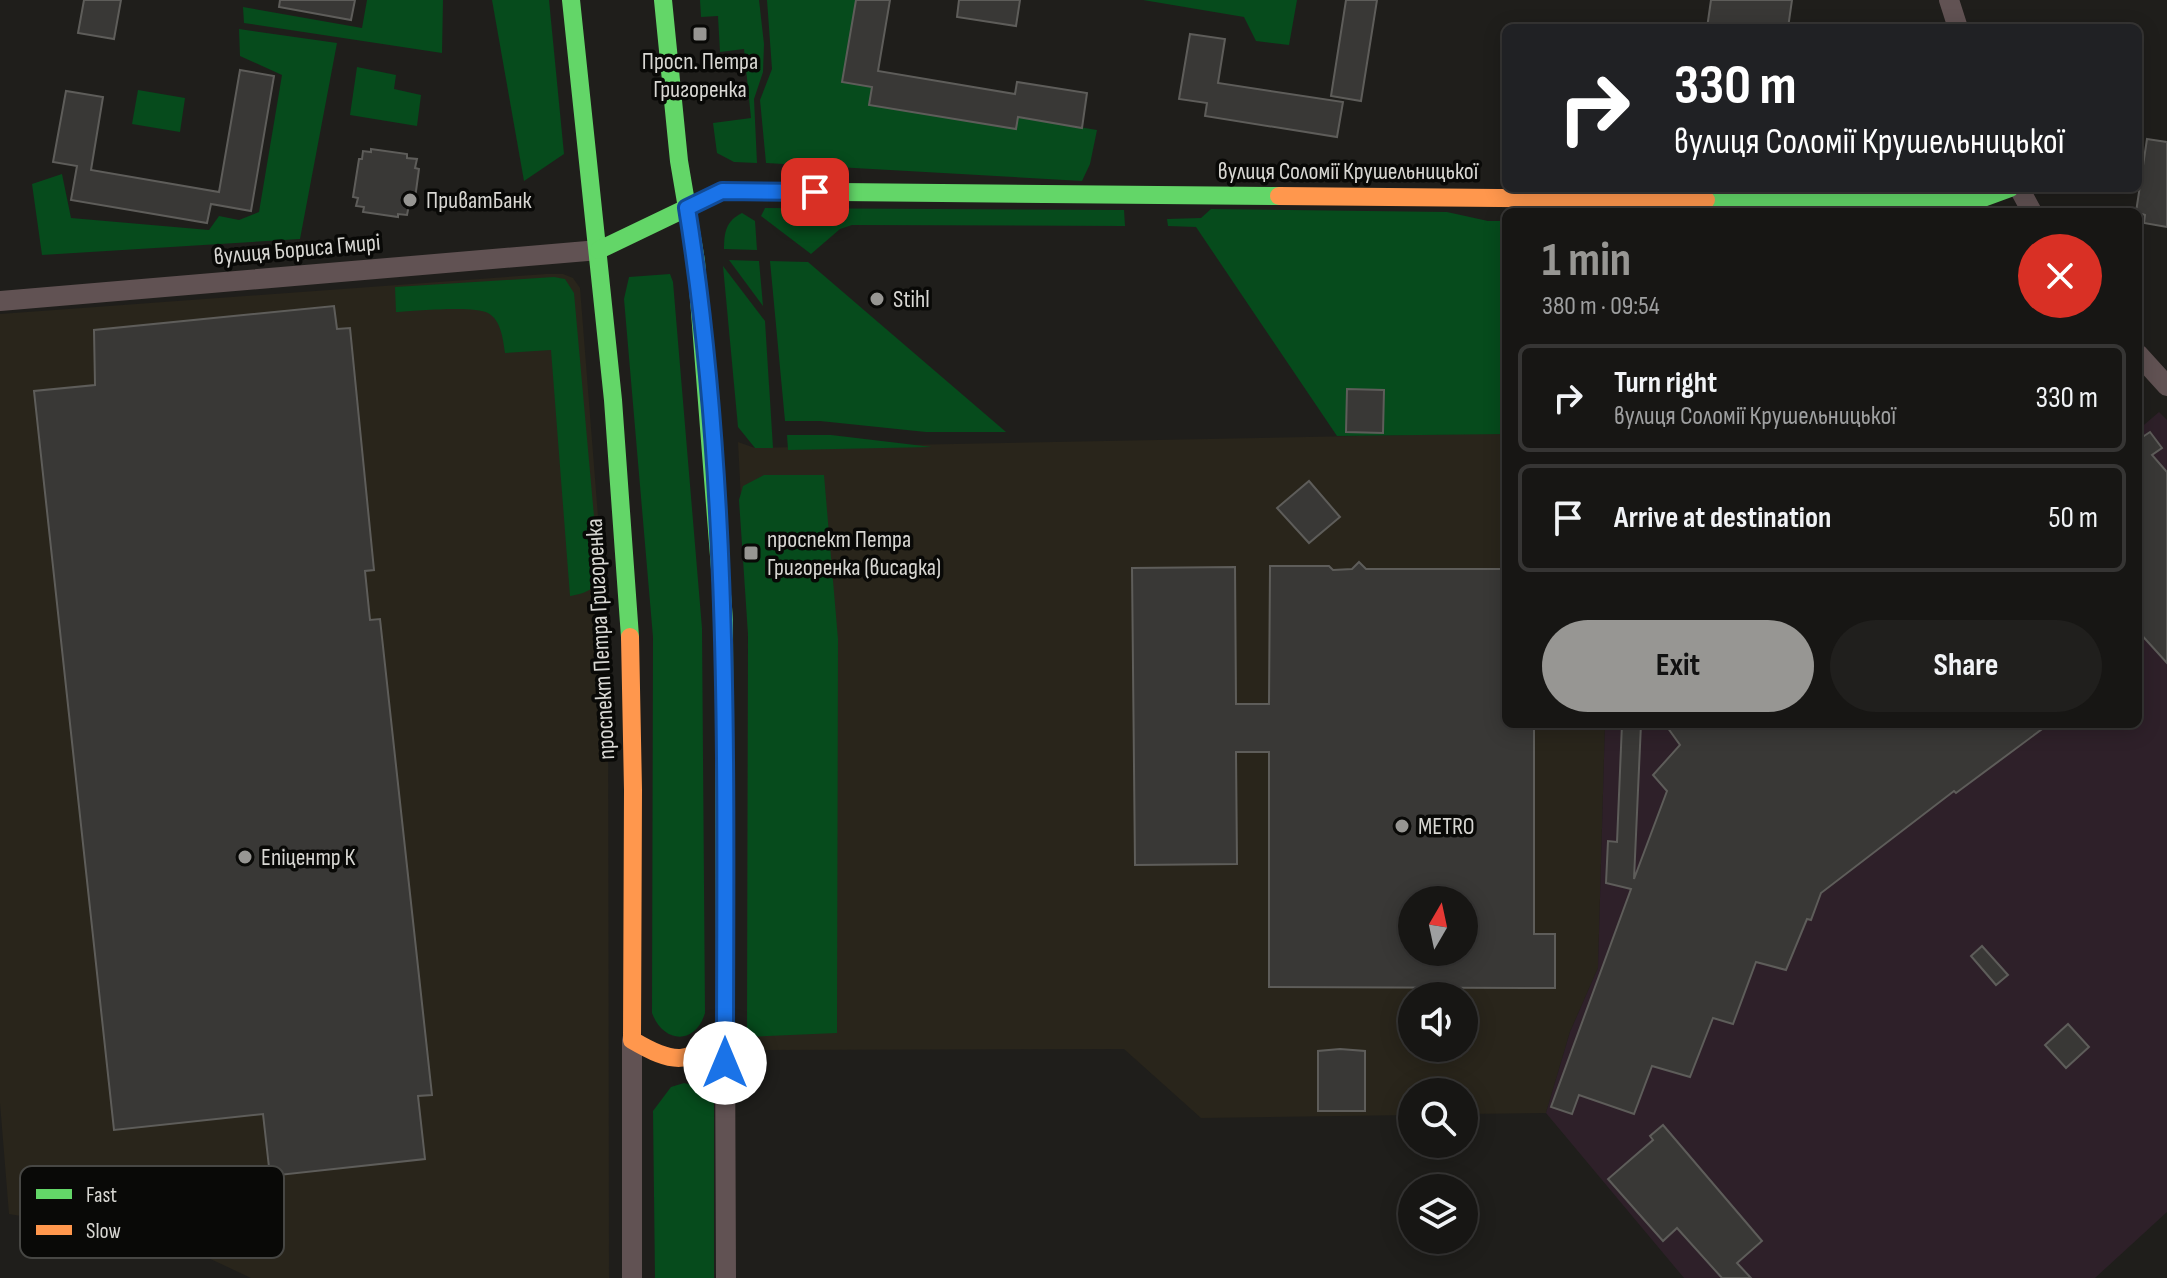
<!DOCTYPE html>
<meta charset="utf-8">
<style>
:root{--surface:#171614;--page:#201f1d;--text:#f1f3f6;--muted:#9e9fa0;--line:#363534;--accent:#979693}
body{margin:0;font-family:"Sofia Sans Condensed",sans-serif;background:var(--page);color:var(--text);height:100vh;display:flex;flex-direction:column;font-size:30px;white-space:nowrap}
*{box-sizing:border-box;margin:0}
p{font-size:26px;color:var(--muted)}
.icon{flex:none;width:44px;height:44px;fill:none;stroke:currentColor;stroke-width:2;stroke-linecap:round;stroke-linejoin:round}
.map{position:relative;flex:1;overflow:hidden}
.panel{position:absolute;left:1502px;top:208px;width:640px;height:520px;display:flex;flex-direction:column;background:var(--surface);border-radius:12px;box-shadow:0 4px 20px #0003,0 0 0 2px var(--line)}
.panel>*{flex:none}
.guide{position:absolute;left:1502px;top:24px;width:640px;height:168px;border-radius:12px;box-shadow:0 4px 20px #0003,0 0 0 2px var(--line);background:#202124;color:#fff;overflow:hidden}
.needle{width:52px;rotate:9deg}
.tools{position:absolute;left:1398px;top:886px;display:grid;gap:16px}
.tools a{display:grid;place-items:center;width:80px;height:80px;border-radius:50%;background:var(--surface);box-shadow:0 4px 20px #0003,0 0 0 2px var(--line);font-size:40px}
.pin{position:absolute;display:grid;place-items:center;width:68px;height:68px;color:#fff;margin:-34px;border-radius:16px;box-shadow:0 4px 12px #0006}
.me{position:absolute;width:88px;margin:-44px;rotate:0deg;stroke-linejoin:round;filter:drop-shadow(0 0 6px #0008)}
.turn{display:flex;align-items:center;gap:28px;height:168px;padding:0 40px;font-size:36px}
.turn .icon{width:104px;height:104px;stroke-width:2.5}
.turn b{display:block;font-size:56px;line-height:68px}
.round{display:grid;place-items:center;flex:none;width:84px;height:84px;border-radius:42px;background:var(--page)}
.overview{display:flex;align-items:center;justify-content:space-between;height:136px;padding:0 40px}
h1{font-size:48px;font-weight:700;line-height:60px;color:var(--accent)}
.button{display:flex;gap:16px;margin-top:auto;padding:16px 40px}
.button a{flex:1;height:92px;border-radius:48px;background:var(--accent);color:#111;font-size:32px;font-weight:700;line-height:92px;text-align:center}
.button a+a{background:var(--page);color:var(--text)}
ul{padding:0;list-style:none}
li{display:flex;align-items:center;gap:24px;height:108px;margin:0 16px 12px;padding:0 24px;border:4px solid var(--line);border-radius:12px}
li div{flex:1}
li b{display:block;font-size:30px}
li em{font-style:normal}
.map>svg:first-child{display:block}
.built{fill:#29251b;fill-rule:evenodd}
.industrial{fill:#2e2029}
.green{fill:#064b1c}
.building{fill:#393836;stroke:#5e5d5a;stroke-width:2;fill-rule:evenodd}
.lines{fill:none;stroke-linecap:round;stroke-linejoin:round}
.street{stroke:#615253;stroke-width:20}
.fast{stroke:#63d668;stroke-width:18}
.slow{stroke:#ff974d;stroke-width:18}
.route-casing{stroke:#114b97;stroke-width:20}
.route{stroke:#1a73e8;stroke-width:14}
.poi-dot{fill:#979693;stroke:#090907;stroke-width:3}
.labels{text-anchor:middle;stroke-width:7;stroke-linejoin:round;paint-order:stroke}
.poi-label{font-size:24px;fill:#d8d7d3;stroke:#090907;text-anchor:start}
.street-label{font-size:24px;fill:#d8d7d3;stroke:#090907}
.key{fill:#090907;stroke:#474744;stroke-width:2}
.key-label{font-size:22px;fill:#d8d7d3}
</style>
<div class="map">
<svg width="2167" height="1278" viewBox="0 0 2167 1278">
<rect width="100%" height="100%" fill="#1f1e1b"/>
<!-- built -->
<g class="built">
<path d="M 546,274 L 563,274 L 573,278 L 580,288 L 608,643 L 609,1278 L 251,1278 L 185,1247 L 109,1231 L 9,1214 L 0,1103 L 0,314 Z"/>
<path d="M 1506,433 L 1506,724 L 1605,724 L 1598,968 L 1570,1032 L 1546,1113 L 1464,1114 L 1464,1092 L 1412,1092 L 1412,1115 L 1201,1118 L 1124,1049 L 747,1050 L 748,634 L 738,442 L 755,448 ZM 1412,900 L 1464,900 L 1464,952 L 1412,952 ZM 1412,996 L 1464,996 L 1464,1048 L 1412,1048 Z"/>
</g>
<!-- industrial -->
<path class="industrial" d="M 2159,412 L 2167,420 L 2167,1212 L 2095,1278 L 1684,1278 L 1546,1113 L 1570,1032 L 1598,968 L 1605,724 L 2138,724 L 2138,430 Z"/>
<!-- green -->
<g class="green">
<path d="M 367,0 L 443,0 L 442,53 L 244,23 L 243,7 L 362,28 Z"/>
<path d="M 492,0 L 549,0 L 564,154 L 524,181 Z"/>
<path d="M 700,0 L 759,0 L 764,44 L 763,72 L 754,99 L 757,163 L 734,162 L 717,153 L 713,123 L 751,118 L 744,49 L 720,52 L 718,16 L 701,17 Z"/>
<path d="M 767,0 L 856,0 L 843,82 L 872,87 L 869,105 L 1018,117 L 1097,130 L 1090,164 L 1082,181 L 766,163 L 760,100 L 772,69 Z"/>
<path d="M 1143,0 L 1297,0 L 1289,45 L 1256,41 L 1244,17 Z"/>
<path d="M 239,29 L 337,43 L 300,239 L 42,255 L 32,184 L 62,174 L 71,218 L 209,230 L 219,216 L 239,220 L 259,212 L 282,75 L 240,56 Z"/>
<path d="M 357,67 L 396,75 L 394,89 L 421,95 L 417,126 L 350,115 Z"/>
<path d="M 138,90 L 185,98 L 180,132 L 132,124 Z"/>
<path d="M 765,208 L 1124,210 L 1125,226 L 852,225 L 840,229 L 811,254 L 761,216 Z"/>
<path d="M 1211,209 L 1447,212 L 1488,221 L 1506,221 L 1506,434 L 1337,436 L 1196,227 L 1168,226 L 1167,219 L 1201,218 Z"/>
<path d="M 742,213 L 755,221 L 757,250 L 724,249 C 724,232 726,221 742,213 Z"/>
<path d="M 729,260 L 759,261 L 763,306 Z"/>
<path d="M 770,261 L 808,262 L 1006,432 L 926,432 L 820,421 L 785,421 Z"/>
<path d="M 723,266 L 765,321 L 773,448 L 755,448 L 738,427 Z"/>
<path d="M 670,274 L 673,282 L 702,628 L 705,1013 C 695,1046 663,1043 652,1013 L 653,637 L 624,299 L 629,277 Z"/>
<path d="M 554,277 L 565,279 L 574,293 L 599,572 C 596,590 587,593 570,596 L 551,350 L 505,353 C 503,339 501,320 488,313 C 474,305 415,311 396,312 L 395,287 Z"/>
<path d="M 787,435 L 831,435 L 932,447 L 788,450 Z"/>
<path d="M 764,475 L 824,475 L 838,639 L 837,1033 L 747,1037 L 748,634 L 739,500 L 743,486 Z"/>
<path d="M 684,1083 L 706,1089 L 714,1100 L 714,1278 L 655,1278 L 653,1111 L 671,1087 Z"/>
</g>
<!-- building -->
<g class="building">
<path d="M 84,0 L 121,0 L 114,39 L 78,33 Z"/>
<path d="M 280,0 L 355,0 L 351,20 L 279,7 Z"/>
<path d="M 856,0 L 890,0 L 878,71 L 1015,94 L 1017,82 L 1087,93 L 1082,128 L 1018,117 L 1016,129 L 869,105 L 872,87 L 842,82 Z"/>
<path d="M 959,0 L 1020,0 L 1016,26 L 957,17 Z"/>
<path d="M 1346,0 L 1377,0 L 1361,101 L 1331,96 Z"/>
<path d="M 1711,0 L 1792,0 L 1788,28 L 1707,28 Z"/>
<path d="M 1190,34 L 1225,39 L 1218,83 L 1343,102 L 1337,137 L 1205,116 L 1207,103 L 1179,99 Z"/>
<path d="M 240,70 L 274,76 L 251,211 L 211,204 L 207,223 L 71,200 L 77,166 L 53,162 L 66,91 L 103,97 L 91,170 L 219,192 Z"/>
<path d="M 2147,139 L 2167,142 L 2167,227 L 2144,223 L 2145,215 L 2136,212 Z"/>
<path d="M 371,149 L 407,154 L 407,158 L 417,159 L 415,168 L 419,169 L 414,206 L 409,205 L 407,215 L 398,214 L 398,217 L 363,212 L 364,207 L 356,206 L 358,198 L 353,197 L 359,159 L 362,159 L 363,151 L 371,152 Z"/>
<path d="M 334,306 L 337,329 L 350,328 L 374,570 L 365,571 L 370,620 L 380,619 L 432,1095 L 418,1096 L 425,1159 L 270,1176 L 263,1114 L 114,1130 L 34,391 L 95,385 L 94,330 Z"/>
<path d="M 1347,389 L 1384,390 L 1383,433 L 1346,432 Z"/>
<path d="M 2150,432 L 2162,448 L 2152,455 L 2167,472 L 2167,663 L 2138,631 L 2138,440 Z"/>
<path d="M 1309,481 L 1340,517 L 1309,543 L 1277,508 Z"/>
<path d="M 1359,562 L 1366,569 L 1506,569 L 1506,724 L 1534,724 L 1534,934 L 1555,934 L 1555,988 L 1269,987 L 1269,752 L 1236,752 L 1237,864 L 1135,865 L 1132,568 L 1235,567 L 1236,704 L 1269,704 L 1270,566 L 1329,566 L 1333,570 L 1352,569 ZM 1412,900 L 1464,900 L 1464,952 L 1412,952 Z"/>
<path d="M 1622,724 L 1641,724 L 1634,879 L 1667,791 L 1653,775 L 1680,745 L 1665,724 L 2049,724 L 1956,793 L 1954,791 L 1821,893 L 1811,920 L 1807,919 L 1786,970 L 1756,962 L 1733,1024 L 1713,1018 L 1690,1077 L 1652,1066 L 1634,1114 L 1579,1095 L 1572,1114 L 1551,1107 L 1631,889 L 1606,883 L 1608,841 L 1617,842 Z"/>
<path d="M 1982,946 L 2008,975 L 1996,985 L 1971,956 Z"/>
<path d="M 2068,1024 L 2089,1047 L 2066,1068 L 2045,1045 Z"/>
<path d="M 1340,1049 L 1365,1051 L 1365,1111 L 1318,1111 L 1318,1051 Z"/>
<path d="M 1663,1125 L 1762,1241 L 1737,1263 L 1751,1278 L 1722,1278 L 1677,1228 L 1663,1241 L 1608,1179 L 1653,1140 L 1650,1136 Z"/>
</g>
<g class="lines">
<!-- street -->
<g class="street">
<path d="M 1949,0 L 1958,28"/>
<path d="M 2019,188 L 2032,212"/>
<path d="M 0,301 L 599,250"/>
<path d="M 2138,354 L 2167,386"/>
<path d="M 725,1033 L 726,1278"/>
<path d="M 632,1040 L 632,1278"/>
</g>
<!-- fast -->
<g class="fast">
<path d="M 571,0 L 613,400 L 630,637"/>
<path d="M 663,0 L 679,161 L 696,261 L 724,620 L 725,1019"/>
<path d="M 1706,200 L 1961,202 L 1980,199 L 2010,188"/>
<path d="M 599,250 L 722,191 L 1279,196"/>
</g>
<!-- slow -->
<g class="slow">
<path d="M 1279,196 L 1706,200"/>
<path d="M 630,637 L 633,790 L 632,1040 C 673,1064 689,1066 725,1033 L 725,1019"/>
</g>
</g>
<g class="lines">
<!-- route casing -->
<g class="route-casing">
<path id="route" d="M 725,1063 C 725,778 732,490 687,208 L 722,191 L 815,192"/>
</g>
<!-- route -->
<use href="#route" class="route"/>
</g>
<!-- markers -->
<g class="poi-dot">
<rect x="692" y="26" width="16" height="16" rx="4"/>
<circle cx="410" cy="200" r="8"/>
<circle cx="877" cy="299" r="8"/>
<rect x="743" y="545" width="16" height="16" rx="4"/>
<circle cx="1402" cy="826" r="8"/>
<circle cx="245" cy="857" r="8"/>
</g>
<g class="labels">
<!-- poi labels -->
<g class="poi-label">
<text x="700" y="69" text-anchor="middle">Просп. Петра<tspan x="700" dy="28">Григоренка</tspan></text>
<text x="426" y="208">ПриватБанк</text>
<text x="893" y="307">Stihl</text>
<text x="767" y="547">проспект Петра<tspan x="767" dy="28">Григоренка (висадка)</tspan></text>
<text x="1418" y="834">METRO</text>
<text x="261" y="865">Епіцентр К</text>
</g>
<!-- street labels -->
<g class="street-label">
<text x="1348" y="179">вулиця Соломії Крушельницької</text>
<text transform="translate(297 249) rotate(-5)" y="8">вулиця Бориса Гмирі</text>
<text transform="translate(600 639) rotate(-93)" y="8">проспект Петра Григоренка</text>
</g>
</g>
<!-- legend -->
<rect x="20" y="1166" width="264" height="92" rx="12" class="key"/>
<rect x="36" y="1189" width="36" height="10" fill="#63d668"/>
<rect x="36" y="1225" width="36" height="10" fill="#ff974d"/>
<g class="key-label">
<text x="86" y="1202">Fast</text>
<text x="86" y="1238">Slow</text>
</g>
</svg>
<div class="tools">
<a><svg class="needle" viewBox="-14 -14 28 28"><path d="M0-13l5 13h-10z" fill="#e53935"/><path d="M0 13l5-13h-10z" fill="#9e9fa0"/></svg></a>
<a><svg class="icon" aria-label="sound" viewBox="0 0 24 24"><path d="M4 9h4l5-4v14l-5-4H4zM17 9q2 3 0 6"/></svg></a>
<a><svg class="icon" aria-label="search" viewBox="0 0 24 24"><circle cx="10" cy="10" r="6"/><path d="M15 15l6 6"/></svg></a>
<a><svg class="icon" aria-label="layers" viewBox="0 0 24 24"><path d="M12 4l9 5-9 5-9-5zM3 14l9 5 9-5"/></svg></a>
</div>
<div class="pin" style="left:815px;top:192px;background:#d93025"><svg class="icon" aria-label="arrive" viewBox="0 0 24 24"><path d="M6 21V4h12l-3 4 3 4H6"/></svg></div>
<svg class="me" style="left:725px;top:1063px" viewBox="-20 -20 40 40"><circle r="19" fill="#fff"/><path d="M0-13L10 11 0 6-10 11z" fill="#1a73e8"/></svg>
<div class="guide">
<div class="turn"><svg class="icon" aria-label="right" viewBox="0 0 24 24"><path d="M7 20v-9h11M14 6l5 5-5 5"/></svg><div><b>330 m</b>вулиця Соломії Крушельницької</div></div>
</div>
<section class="panel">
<div class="overview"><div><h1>1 min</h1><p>380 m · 09:54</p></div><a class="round" style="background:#d93025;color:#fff"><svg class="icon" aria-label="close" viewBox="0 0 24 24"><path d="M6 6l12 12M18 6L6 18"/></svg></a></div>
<ul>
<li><svg class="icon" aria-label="right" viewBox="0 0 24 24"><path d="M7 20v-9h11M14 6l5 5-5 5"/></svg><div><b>Turn right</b><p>вулиця Соломії Крушельницької</p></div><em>330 m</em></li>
<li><svg class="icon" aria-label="arrive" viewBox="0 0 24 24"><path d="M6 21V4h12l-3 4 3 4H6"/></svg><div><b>Arrive at destination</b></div><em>50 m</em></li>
</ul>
<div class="button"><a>Exit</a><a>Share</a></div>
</section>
</div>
